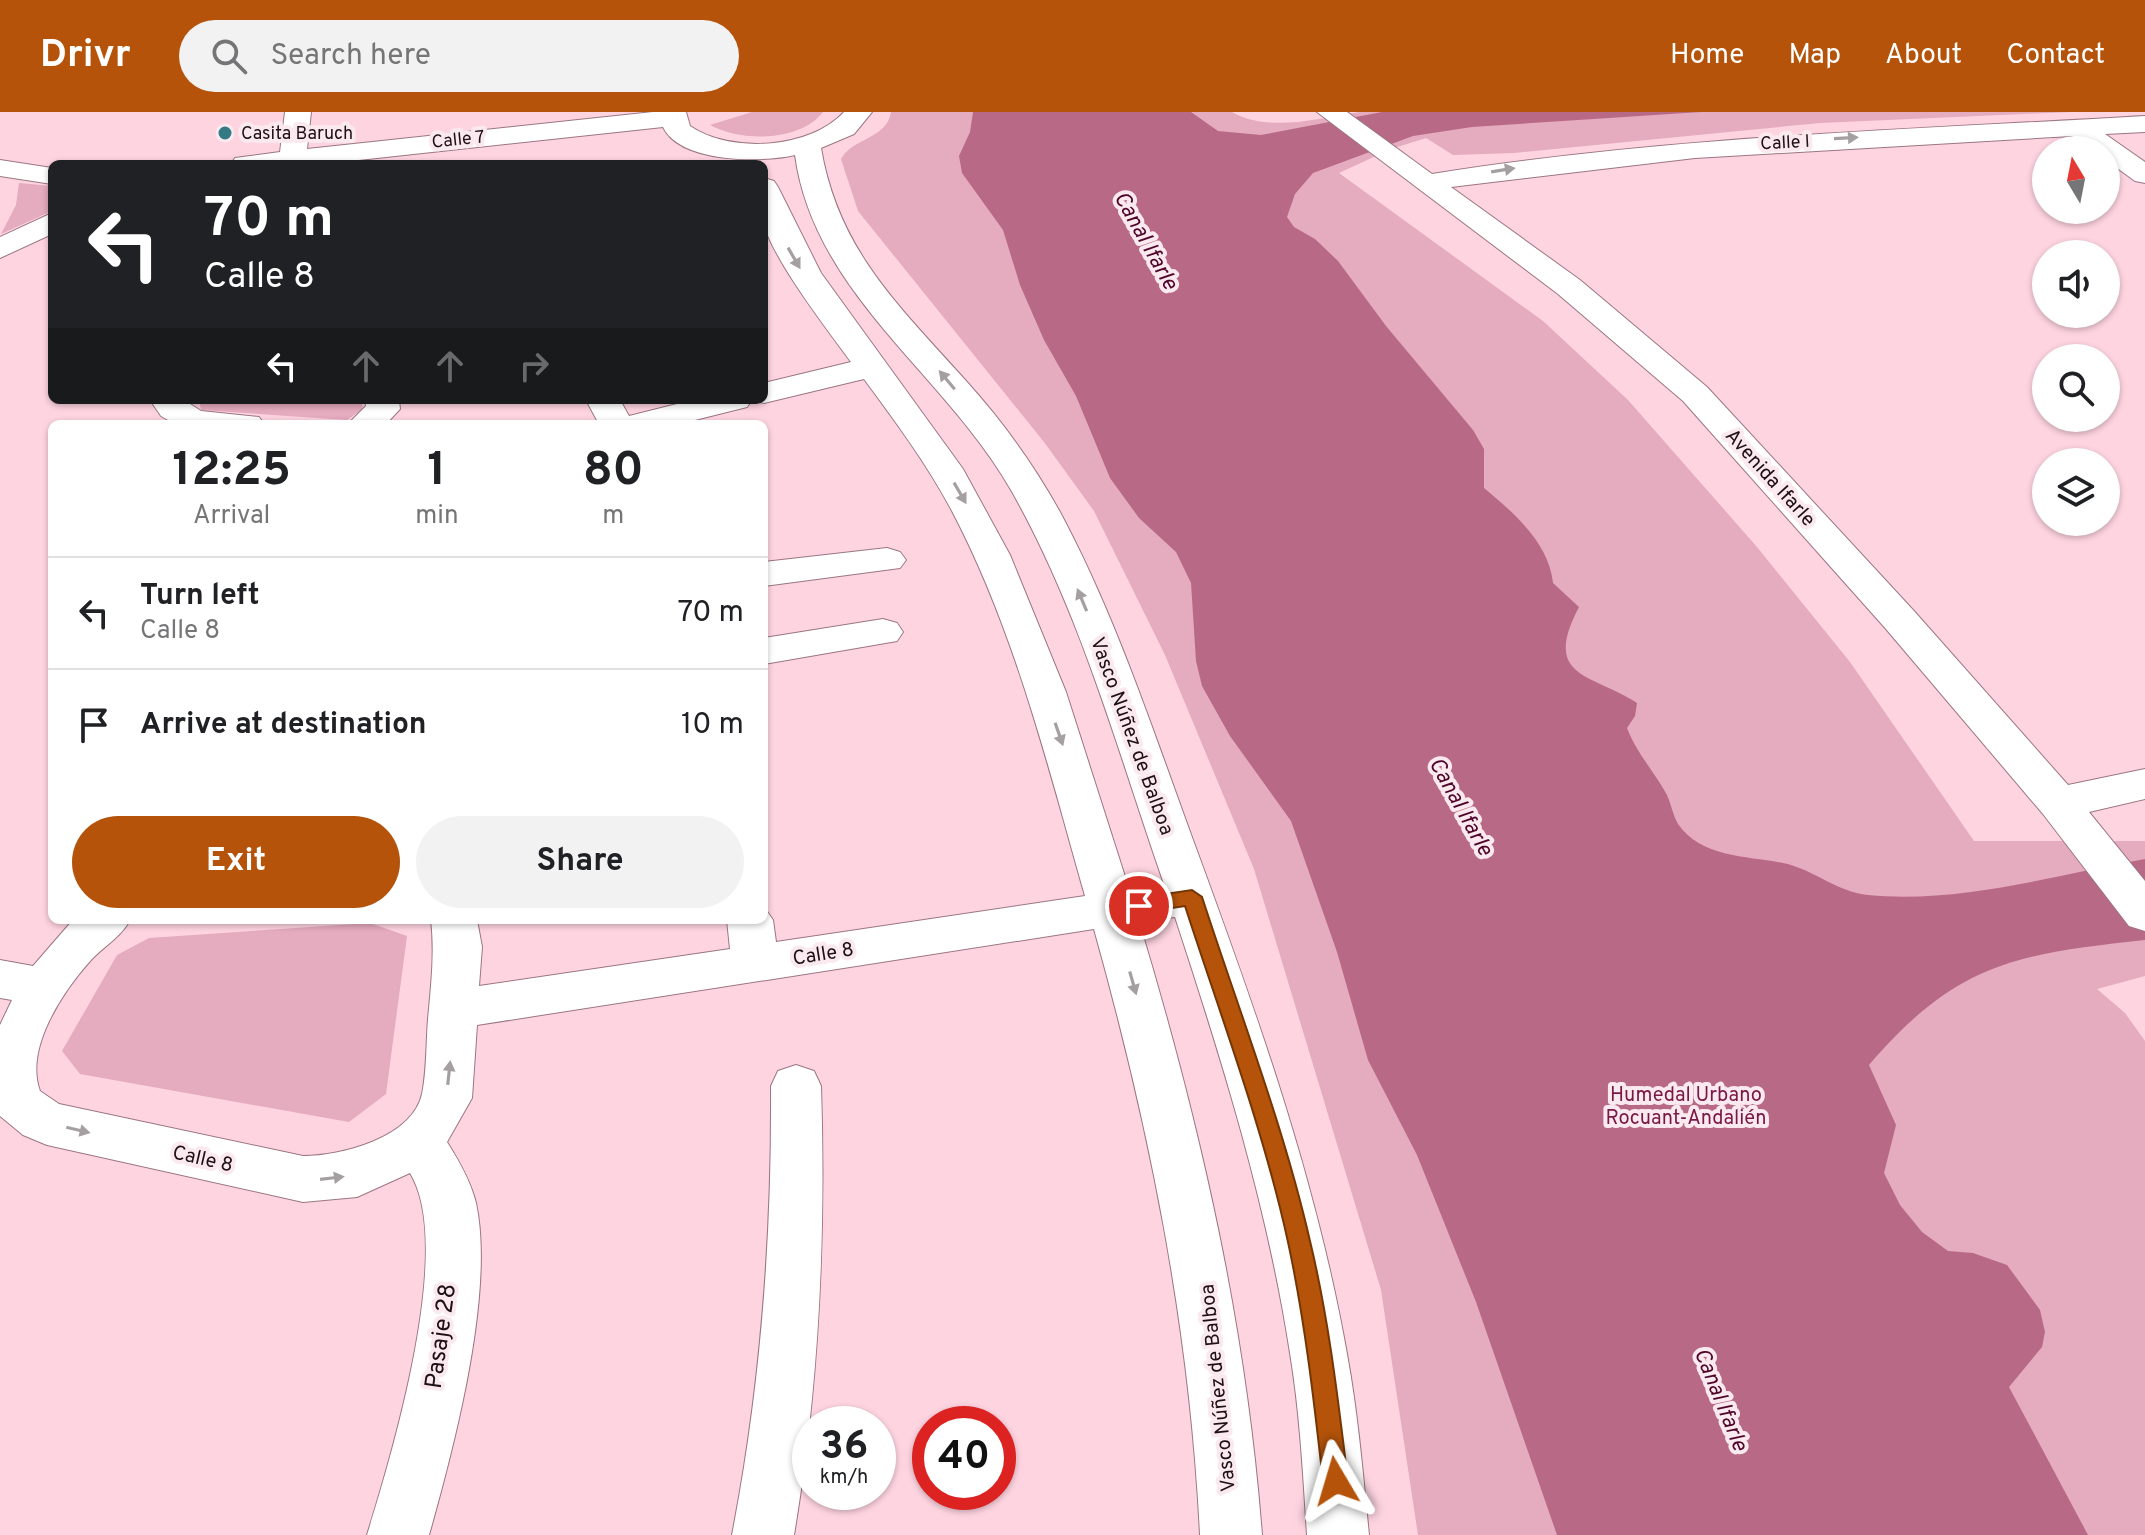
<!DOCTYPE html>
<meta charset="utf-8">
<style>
:root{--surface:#fff;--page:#f2f2f2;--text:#202124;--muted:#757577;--line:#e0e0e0;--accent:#b45309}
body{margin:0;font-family:Overpass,sans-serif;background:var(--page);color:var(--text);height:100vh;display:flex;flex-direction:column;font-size:30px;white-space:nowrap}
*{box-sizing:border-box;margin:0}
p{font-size:26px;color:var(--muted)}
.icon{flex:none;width:44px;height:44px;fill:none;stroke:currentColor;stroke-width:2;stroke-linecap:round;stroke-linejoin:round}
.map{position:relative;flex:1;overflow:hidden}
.sheet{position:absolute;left:48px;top:308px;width:720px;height:504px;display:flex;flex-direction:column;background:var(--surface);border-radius:12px;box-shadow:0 2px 6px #0004}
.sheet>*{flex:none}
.top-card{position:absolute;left:48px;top:48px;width:720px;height:244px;border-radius:12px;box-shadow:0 2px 6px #0004;background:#202124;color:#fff;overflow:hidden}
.needle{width:52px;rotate:350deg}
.fabs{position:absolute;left:2032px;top:24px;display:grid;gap:16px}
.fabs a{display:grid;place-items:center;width:88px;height:88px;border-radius:50%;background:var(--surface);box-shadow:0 2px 6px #0004;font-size:40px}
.speed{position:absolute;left:792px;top:1294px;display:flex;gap:16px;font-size:40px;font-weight:700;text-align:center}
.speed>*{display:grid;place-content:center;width:104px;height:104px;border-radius:50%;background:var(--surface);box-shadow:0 2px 6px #0004;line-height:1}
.speed small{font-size:20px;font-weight:400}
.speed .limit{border:12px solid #d22;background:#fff;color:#111}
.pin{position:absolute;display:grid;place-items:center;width:68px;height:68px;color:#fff;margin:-34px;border:4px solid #fff;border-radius:50%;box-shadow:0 2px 8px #0007}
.me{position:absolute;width:88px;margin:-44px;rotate:353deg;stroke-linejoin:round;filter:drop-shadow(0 0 6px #0008)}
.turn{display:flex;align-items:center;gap:28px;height:168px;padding:0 24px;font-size:36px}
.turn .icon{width:104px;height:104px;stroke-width:2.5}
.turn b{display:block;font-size:56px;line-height:68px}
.lanes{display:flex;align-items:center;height:76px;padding:0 24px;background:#0003;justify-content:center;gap:40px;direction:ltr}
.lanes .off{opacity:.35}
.eta{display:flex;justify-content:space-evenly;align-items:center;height:136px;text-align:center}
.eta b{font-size:48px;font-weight:700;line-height:56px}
.cta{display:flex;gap:16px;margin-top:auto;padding:16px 24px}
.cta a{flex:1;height:92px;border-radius:48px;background:var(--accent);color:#fff;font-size:32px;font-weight:700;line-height:92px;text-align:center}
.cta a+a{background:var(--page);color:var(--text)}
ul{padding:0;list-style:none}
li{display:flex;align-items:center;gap:24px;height:112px;padding:0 24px;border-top:2px solid var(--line)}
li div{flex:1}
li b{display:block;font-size:30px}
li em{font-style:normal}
header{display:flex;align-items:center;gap:48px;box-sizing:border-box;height:112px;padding:0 40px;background:var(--accent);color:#fff}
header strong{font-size:38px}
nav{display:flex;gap:44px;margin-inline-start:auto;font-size:28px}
.search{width:560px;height:72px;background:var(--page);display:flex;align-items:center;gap:20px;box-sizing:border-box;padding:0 28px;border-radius:44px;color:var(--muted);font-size:30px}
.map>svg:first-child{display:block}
.green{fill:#e5abbe}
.water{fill:#b86986}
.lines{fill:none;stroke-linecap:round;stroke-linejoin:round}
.minor-casing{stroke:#9b7682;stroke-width:2}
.minor{fill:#fff;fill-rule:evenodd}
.oneway{fill:#a59fa1}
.route{fill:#b45309;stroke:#753606;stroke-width:2}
.poi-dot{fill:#337a84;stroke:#fae9ee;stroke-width:3}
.labels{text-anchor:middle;stroke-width:8;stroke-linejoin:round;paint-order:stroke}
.far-poi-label{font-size:18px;fill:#1e1015;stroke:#fae9ee;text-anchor:start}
.far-street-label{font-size:18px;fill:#1e1015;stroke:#fae9ee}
.street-label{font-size:20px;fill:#1e1015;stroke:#fae9ee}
.park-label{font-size:20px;fill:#791846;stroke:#fae9ee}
.water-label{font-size:22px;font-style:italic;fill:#4f042a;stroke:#fae9ee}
.near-street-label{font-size:24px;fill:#1e1015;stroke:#fae9ee}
</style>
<header>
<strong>Drivr</strong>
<div class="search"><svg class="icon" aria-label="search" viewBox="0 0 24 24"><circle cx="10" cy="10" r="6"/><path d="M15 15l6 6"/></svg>Search here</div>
<nav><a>Home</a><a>Map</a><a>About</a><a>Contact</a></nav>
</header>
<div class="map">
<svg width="2145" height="1423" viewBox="0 0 2145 1423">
<rect width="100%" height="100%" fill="#fed4e1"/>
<!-- green -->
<g class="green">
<path d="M 752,0 L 823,0 C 800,30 740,30 710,13 Z"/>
<path d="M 891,0 L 1232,0 C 1268,21 1321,6 1360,0 L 2071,0 L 1820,11 L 1514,41 L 1453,43 L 1426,26 L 1391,37 L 1339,61 L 1543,209 L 1628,288 L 1757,435 L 1850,550 L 1974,729 L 2145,729 L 2145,864 L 2097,877 L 2125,901 L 2145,929 L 2145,1423 L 1418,1423 L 1381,1178 L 1254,757 L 1165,543 L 1094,399 L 1044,330 L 858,99 L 841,47 C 852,26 887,27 891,0 Z"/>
<path d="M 19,71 L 52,74 L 52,99 L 1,122 L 16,93 Z"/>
<path d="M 199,288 L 361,288 L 363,297 L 347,308 L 201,298 Z"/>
<path d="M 370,811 L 407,824 L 386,982 L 349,1010 L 80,962 L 62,939 L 117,843 L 149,826 Z"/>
</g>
<!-- water -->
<path class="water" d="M 973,0 L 1191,0 L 1218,19 L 1261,23 L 1382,0 L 1701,0 L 1472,15 L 1413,24 L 1313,61 L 1295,82 L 1287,105 L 1294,115 L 1315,127 L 1338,149 L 1386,214 L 1473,318 L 1484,337 L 1484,376 C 1514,401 1549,431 1553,471 L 1579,495 C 1541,567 1592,561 1637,591 L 1635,604 L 1627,616 C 1637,642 1654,659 1667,683 C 1671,692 1673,703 1678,712 C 1701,746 1749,744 1783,751 C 1813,757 1837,780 1868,783 C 1959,792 2056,763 2145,747 L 2145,828 C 2017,842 1957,850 1869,953 L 1896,1013 L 1884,1061 L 1900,1093 L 1922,1120 L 1948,1139 L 1973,1141 L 2007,1153 L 2040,1198 L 2045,1220 L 2042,1235 L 2009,1275 L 2088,1423 L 1557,1423 L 1476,1190 L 1417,1043 L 1368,948 L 1337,840 L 1291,709 L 1230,624 L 1202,574 L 1196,549 L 1191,471 L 1176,440 L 1139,406 L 1110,366 L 1076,284 L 1044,228 L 1020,173 L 1003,118 L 962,61 L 959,44 L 970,20 Z"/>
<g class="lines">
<!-- minor casing -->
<g class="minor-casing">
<g id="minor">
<path d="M 285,0 L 311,0 L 307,37 L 653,0 L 686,0 L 690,14 C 731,42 810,37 844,0 L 872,0 L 854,22 L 821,36 C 838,139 901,196 967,270 C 1003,310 1034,353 1060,400 C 1114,501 1150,610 1189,717 C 1252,888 1315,1061 1347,1242 C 1358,1302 1363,1362 1369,1423 L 1307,1423 C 1303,1362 1300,1301 1290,1241 C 1267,1092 1222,948 1175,805 L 1139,810 C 1200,1012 1246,1213 1262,1423 L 1200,1423 C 1190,1216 1150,1017 1094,817 L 477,913 L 472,986 L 447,1030 C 459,1049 471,1070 476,1091 C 495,1180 454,1335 429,1423 L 367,1423 C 392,1343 455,1134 410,1061 L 357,1085 L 303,1090 L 47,1033 L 23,1023 L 0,1004 L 0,913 L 12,888 L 0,886 L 0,848 L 33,854 L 73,808 L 130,808 C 121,825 104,834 91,848 C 64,878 24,936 40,979 L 59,992 L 303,1044 C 341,1044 412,1026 422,982 C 427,958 426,931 428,907 C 431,874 435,841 431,808 L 477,808 L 482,835 L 479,874 L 730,837 L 727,808 L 764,808 L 764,795 L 773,808 L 776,830 L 1085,784 C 1048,654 1015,519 952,399 C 927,352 895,309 864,267 L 764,291 L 752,288 L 764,288 L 764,271 L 851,250 C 829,220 771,145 764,111 C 761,97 764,80 764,66 L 774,69 L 778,75 L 821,161 L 963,357 L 1010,443 L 1066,580 L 1129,777 L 1164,772 C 1118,640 1081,501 1011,378 C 945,262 814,182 795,43 C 761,51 680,51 663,15 L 322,52 L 231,52 L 235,46 L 280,40 Z"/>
<path d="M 1317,0 L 1347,0 L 1432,62 C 1668,24 1907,18 2145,4 L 2145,20 L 2105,22 L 2145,50 L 2145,71 L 2135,69 L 2106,48 L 2106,38 L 2091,38 L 2072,24 L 1695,46 L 1451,75 L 1580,168 L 1707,275 L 1914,499 L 2068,673 L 2145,657 L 2145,687 L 2089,700 L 2145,769 L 2145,819 L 2129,814 L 2043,702 L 1886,517 L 1683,289 L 1558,182 Z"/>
<path d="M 0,48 L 52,56 L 52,72 L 0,64 Z"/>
<path d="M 52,101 L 52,122 L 0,146 L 0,125 Z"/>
<path d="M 150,288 L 184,288 L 201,299 L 259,305 L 264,312 L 175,312 L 161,304 Z"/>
<path d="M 365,288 L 399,288 L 400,297 L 386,312 L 348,312 L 366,294 Z"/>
<path d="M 586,288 L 620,288 L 629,304 L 693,288 L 752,288 L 747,295 L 679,312 L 599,312 Z"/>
<path d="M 887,436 L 900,440 L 906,448 L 900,456 L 764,474 L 764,450 Z"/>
<path d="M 883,507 L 897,511 L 903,520 L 897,529 L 764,552 L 764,526 Z"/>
<path d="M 796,953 L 814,959 L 821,974 C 826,1126 819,1274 794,1423 L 732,1423 C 761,1274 772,1126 771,974 L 778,959 Z"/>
</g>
</g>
<!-- minor -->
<use href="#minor" class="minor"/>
</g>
<!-- one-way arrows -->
<defs><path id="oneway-solid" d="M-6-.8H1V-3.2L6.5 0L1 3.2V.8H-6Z" transform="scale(2)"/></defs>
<g class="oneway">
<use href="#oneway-solid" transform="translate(1846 26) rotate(-3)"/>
<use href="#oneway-solid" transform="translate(1503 58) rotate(-9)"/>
<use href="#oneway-solid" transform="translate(794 146) rotate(60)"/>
<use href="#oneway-solid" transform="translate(947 268) rotate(-130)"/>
<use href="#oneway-solid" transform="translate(960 381) rotate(60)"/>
<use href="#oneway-solid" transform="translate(1082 488) rotate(-113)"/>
<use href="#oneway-solid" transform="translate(1059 622) rotate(71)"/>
<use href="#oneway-solid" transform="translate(1133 871) rotate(74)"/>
<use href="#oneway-solid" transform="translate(449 961) rotate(-84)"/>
<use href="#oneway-solid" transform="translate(78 1018) rotate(13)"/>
<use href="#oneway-solid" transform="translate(332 1066) rotate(-7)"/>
</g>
<!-- route -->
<path class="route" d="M 1192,778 L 1202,785 C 1239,899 1283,1012 1310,1129 C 1329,1208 1338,1288 1348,1369 L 1344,1378 L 1336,1382 L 1327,1378 L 1323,1369 C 1314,1289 1305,1209 1288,1130 C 1263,1016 1221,905 1185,794 L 1139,801 L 1129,794 L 1139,786 Z"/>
<!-- markers -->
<circle class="poi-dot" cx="225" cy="21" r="8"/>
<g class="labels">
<!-- far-poi labels -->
<g class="far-poi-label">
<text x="241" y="27">Casita Baruch</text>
</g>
<!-- far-street labels -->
<g class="far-street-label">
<text transform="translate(458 27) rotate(-6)" y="6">Calle 7</text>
<text transform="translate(1785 30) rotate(-3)" y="6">Calle I</text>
</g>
<!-- street labels -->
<g class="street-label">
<text transform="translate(1771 365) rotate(48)" y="7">Avenida Ifarle</text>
<text transform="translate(1133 624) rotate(70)" y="7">Vasco Núñez de Balboa</text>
<text transform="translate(823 841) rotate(-9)" y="7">Calle 8</text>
<text transform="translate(203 1046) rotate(13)" y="7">Calle 8</text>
<text transform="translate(1217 1276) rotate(-96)" y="7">Vasco Núñez de Balboa</text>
</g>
<!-- park labels -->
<g class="park-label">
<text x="1686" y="989">Humedal Urbano<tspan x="1686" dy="23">Rocuant-Andalién</tspan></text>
</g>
<!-- water labels -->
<g class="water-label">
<text transform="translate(1147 128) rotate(61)" y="8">Canal Ifarle</text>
<text transform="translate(1462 694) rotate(61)" y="8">Canal Ifarle</text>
<text transform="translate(1722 1287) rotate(68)" y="8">Canal Ifarle</text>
</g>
<!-- near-street labels -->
<g class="near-street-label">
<text transform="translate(440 1224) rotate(-82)" y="8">Pasaje 28</text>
</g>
</g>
</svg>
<div class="fabs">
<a><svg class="needle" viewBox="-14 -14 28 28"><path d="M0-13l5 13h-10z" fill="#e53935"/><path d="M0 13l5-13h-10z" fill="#757577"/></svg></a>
<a><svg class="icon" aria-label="sound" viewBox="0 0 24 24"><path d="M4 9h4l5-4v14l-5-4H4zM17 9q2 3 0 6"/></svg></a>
<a><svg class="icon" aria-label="search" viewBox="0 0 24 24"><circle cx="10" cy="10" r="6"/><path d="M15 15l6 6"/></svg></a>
<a><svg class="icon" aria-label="layers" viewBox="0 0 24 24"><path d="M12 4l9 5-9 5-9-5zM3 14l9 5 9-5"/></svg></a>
</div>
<div class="speed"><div>36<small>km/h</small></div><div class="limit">40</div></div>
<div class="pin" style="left:1139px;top:794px;background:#d93025"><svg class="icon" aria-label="arrive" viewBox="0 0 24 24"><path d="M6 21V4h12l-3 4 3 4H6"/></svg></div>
<svg class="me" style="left:1336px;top:1369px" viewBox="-20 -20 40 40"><path d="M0-17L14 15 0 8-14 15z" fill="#b45309" stroke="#fff" stroke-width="4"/></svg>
<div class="top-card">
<div class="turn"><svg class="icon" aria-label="left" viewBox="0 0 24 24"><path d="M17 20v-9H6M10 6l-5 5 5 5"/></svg><div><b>70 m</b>Calle 8</div></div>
<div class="lanes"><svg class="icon" aria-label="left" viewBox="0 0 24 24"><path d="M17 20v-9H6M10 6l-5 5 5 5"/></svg><svg class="icon off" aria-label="ahead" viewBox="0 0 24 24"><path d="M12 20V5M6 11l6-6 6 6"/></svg><svg class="icon off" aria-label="ahead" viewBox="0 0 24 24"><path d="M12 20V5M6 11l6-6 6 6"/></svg><svg class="icon off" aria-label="right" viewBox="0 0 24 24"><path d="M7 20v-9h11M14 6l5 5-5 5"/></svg></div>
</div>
<section class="sheet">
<div class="eta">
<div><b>12:25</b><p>Arrival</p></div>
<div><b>1</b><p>min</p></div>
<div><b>80</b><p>m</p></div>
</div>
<ul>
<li><svg class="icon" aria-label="left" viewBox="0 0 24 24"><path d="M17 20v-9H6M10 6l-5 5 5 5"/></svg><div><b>Turn left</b><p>Calle 8</p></div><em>70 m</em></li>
<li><svg class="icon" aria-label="arrive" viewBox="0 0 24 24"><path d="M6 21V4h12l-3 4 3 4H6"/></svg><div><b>Arrive at destination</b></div><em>10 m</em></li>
</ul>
<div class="cta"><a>Exit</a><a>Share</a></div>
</section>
</div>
